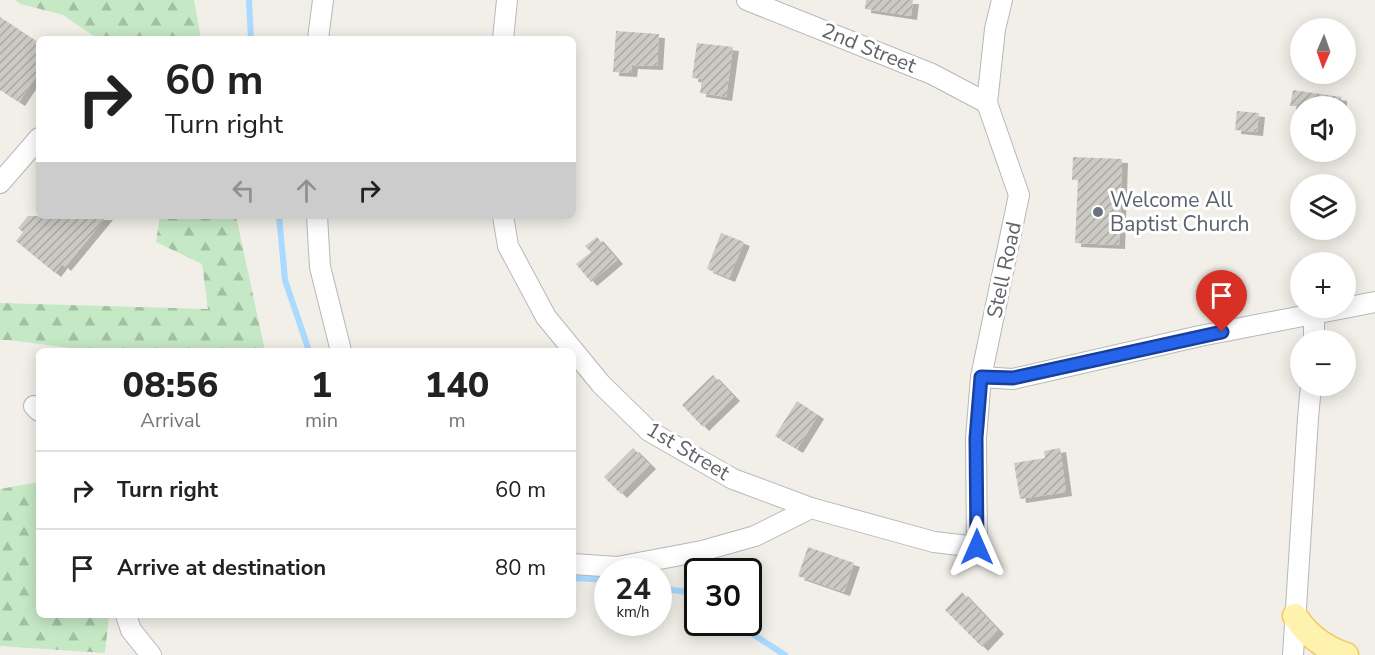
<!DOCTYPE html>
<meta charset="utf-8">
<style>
:root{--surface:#fff;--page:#f6f6f6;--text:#222;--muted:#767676;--line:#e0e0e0}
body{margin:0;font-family:"Nunito Sans",sans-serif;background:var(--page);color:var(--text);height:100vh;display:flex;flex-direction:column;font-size:22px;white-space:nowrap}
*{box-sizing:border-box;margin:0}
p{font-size:20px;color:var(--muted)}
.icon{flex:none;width:33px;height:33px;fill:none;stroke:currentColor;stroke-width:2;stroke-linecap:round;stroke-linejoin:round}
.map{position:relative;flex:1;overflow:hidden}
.drawer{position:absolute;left:36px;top:348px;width:540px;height:270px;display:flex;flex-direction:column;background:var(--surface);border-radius:9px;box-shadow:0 3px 15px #0003}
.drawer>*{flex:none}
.hud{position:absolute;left:36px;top:36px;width:540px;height:183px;border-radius:9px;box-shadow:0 3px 15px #0003;background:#fff;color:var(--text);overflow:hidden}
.needle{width:39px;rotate:182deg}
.buttons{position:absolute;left:1290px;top:18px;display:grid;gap:12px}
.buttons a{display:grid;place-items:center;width:66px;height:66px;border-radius:50%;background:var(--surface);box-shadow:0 3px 15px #0003;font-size:30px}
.speed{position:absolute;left:594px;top:558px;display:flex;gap:12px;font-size:30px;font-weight:700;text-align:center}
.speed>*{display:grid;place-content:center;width:78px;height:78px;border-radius:50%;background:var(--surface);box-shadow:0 3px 15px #0003;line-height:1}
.speed small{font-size:15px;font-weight:400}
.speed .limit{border:3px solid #111;border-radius:9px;background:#fff;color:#111}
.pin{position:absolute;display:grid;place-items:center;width:51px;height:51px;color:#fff;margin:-62px -26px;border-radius:50% 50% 50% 0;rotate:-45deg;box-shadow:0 0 6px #0007}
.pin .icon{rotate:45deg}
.me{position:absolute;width:66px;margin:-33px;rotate:0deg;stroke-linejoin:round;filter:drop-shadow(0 0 4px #0008)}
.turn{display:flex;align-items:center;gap:21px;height:126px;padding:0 30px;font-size:27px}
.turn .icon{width:78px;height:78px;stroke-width:2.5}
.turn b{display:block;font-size:42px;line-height:51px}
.lanes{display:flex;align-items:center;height:57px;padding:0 30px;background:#0003;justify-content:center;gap:30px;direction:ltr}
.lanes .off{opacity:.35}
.eta{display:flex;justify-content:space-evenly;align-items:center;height:102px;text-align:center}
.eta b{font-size:36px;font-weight:800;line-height:42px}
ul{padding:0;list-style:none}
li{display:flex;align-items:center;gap:18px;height:78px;padding:0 30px;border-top:2px solid var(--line)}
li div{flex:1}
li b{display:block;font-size:22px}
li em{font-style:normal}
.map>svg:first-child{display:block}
.forest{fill:url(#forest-firs)}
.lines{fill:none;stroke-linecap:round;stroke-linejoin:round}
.stream{stroke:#aadaff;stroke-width:6}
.building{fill:url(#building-hatch);filter:url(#shadow)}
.minor-casing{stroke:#b5b8bc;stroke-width:22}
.major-casing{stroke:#f2c960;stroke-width:27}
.minor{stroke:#fff;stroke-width:20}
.major{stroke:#fff2af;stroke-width:24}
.route-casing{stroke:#184099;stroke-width:15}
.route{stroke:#2563eb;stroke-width:10}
.worship-dot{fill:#6b7280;stroke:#fff;stroke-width:2}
.labels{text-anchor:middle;stroke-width:6;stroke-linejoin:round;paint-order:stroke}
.street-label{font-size:21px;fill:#5f6368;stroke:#fff}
.worship-label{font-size:21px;fill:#5b616d;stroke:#fff;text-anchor:start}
</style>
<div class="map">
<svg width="1375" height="655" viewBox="0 0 1375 655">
<defs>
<pattern id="forest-firs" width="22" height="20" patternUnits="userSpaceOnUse" patternTransform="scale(1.5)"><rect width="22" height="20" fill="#c5e8c5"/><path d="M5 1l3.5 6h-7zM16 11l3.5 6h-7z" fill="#a3c0a4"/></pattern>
<pattern id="building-hatch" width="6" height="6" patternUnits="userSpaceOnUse" patternTransform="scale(1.5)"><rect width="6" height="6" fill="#cccac5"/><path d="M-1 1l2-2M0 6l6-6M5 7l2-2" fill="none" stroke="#a9a8a4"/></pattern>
<filter id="shadow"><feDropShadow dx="6" dy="4" stdDeviation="0" flood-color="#0004"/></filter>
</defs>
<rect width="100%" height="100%" fill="#f1efe8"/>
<!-- forest -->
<g class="forest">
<path d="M 15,0 L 194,0 L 201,39 L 98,39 L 63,15 L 21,4 Z"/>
<path d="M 160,216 L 236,216 L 265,351 L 94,351 L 9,340 L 0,340 L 0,303 L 208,309 L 202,264 L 156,242 Z"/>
<path d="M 39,482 L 39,615 L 109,615 L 105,653 L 0,646 L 0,489 Z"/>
</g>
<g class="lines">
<!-- stream -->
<g class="stream">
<path d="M 249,0 L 251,39"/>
<path d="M 279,216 L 285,280 L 309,351"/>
<path d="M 573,578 L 608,580"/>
<path d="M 658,588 L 687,592 L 698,599"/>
<path d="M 734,622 L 785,655"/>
</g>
</g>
<!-- building -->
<g class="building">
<path d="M 866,0 L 913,0 L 911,16 L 865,9 Z"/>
<path d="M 0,17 L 39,43 L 39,72 L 19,102 L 0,90 Z"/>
<path d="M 616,31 L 659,34 L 657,66 L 632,65 L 631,73 L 613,72 Z"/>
<path d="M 697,43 L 733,47 L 726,97 L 700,93 L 702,79 L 692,78 Z"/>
<path d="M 1293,90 L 1341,97 L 1341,106 L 1290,106 Z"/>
<path d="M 1237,111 L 1259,113 L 1257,132 L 1235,130 Z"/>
<path d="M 1073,157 L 1122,159 L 1119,245 L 1075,243 L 1078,180 L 1072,180 Z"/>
<path d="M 28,216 L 107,216 L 65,267 L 62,264 L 55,273 L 16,241 L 23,232 L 18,228 Z"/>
<path d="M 721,233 L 744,242 L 729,278 L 707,269 Z"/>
<path d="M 597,237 L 617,260 L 591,282 L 576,264 L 591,252 L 585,246 Z"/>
<path d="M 713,375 L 734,397 L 703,427 L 682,405 Z"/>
<path d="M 797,401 L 818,415 L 797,449 L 775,436 Z"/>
<path d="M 633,448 L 650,465 L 621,494 L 604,477 Z"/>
<path d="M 1060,448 L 1066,492 L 1020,499 L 1014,463 L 1045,458 L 1044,451 Z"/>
<path d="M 808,547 L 854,563 L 844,592 L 798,576 Z"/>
<path d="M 962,592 L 998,630 L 982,647 L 945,610 Z"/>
</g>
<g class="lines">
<!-- minor casing -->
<g class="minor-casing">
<g id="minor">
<path d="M 747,0 L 932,74 L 987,103"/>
<path d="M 318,39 L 323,0"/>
<path d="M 503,39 L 507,0"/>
<path d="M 0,183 L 39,138"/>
<path d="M 317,216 L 320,267 L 341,351"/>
<path d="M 503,216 L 508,246 L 546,317 L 601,384 L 649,431 L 733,479 L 811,508 L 934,542 L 977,547 L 976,438 L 981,377 L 1019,195 L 987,103 L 995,29 L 1002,0"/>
<path d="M 1314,340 L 1314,314"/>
<path d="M 981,377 L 1013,379 L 1200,336 L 1375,302"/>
<path d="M 34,406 L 39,411"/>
<path d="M 573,564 L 617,567 L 702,551 L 755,536 L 811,508"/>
<path d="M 126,615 L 131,630 L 151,655"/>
<path d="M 1293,655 L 1308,418 L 1311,386"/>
</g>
</g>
<!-- major casing -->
<g class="major-casing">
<path id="major" d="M 1295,616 C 1307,635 1324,648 1346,655"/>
</g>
<!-- minor -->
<use href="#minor" class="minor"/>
<!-- major -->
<use href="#major" class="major"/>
</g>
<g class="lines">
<!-- route casing -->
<g class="route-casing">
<path id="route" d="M 977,547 L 976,438 L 981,377 L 1013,378 L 1222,332"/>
</g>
<!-- route -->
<use href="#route" class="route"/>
</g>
<!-- markers -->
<circle class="worship-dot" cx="1098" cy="212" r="6"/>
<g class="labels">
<!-- street labels -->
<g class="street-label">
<text transform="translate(869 48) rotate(22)" y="7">2nd Street</text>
<text transform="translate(1004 270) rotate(-78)" y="7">Stell Road</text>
<text transform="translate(688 451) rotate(31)" y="7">1st Street</text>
</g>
<!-- worship labels -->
<g class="worship-label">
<text x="1110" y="207">Welcome All<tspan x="1110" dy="24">Baptist Church</tspan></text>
</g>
</g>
</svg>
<div class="buttons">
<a><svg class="needle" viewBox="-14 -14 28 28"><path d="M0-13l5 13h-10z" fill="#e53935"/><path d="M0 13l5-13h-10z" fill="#767676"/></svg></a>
<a><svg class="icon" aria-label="sound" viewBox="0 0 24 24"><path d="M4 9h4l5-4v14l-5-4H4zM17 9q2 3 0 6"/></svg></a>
<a><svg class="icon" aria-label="layers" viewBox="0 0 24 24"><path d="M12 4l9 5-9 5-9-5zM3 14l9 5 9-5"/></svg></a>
<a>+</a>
<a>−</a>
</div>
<div class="speed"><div>24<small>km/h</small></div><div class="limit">30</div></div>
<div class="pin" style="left:1222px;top:332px;background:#d93025"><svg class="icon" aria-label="arrive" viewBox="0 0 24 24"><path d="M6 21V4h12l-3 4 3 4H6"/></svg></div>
<svg class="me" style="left:977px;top:547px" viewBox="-20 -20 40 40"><path d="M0-17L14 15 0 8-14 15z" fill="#2563eb" stroke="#fff" stroke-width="4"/></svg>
<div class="hud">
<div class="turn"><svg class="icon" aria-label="right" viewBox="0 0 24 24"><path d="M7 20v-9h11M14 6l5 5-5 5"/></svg><div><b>60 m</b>Turn right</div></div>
<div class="lanes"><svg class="icon off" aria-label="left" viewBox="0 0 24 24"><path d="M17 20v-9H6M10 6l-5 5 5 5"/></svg><svg class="icon off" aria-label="ahead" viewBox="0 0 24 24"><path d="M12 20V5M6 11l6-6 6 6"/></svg><svg class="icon" aria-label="right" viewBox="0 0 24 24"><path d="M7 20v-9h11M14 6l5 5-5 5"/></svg></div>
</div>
<section class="drawer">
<div class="eta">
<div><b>08:56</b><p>Arrival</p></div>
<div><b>1</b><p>min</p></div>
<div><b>140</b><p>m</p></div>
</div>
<ul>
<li><svg class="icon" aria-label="right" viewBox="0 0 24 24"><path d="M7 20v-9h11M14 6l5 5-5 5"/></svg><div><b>Turn right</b></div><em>60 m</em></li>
<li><svg class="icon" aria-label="arrive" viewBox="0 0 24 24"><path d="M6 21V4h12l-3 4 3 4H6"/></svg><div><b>Arrive at destination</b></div><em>80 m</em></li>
</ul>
</section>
</div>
